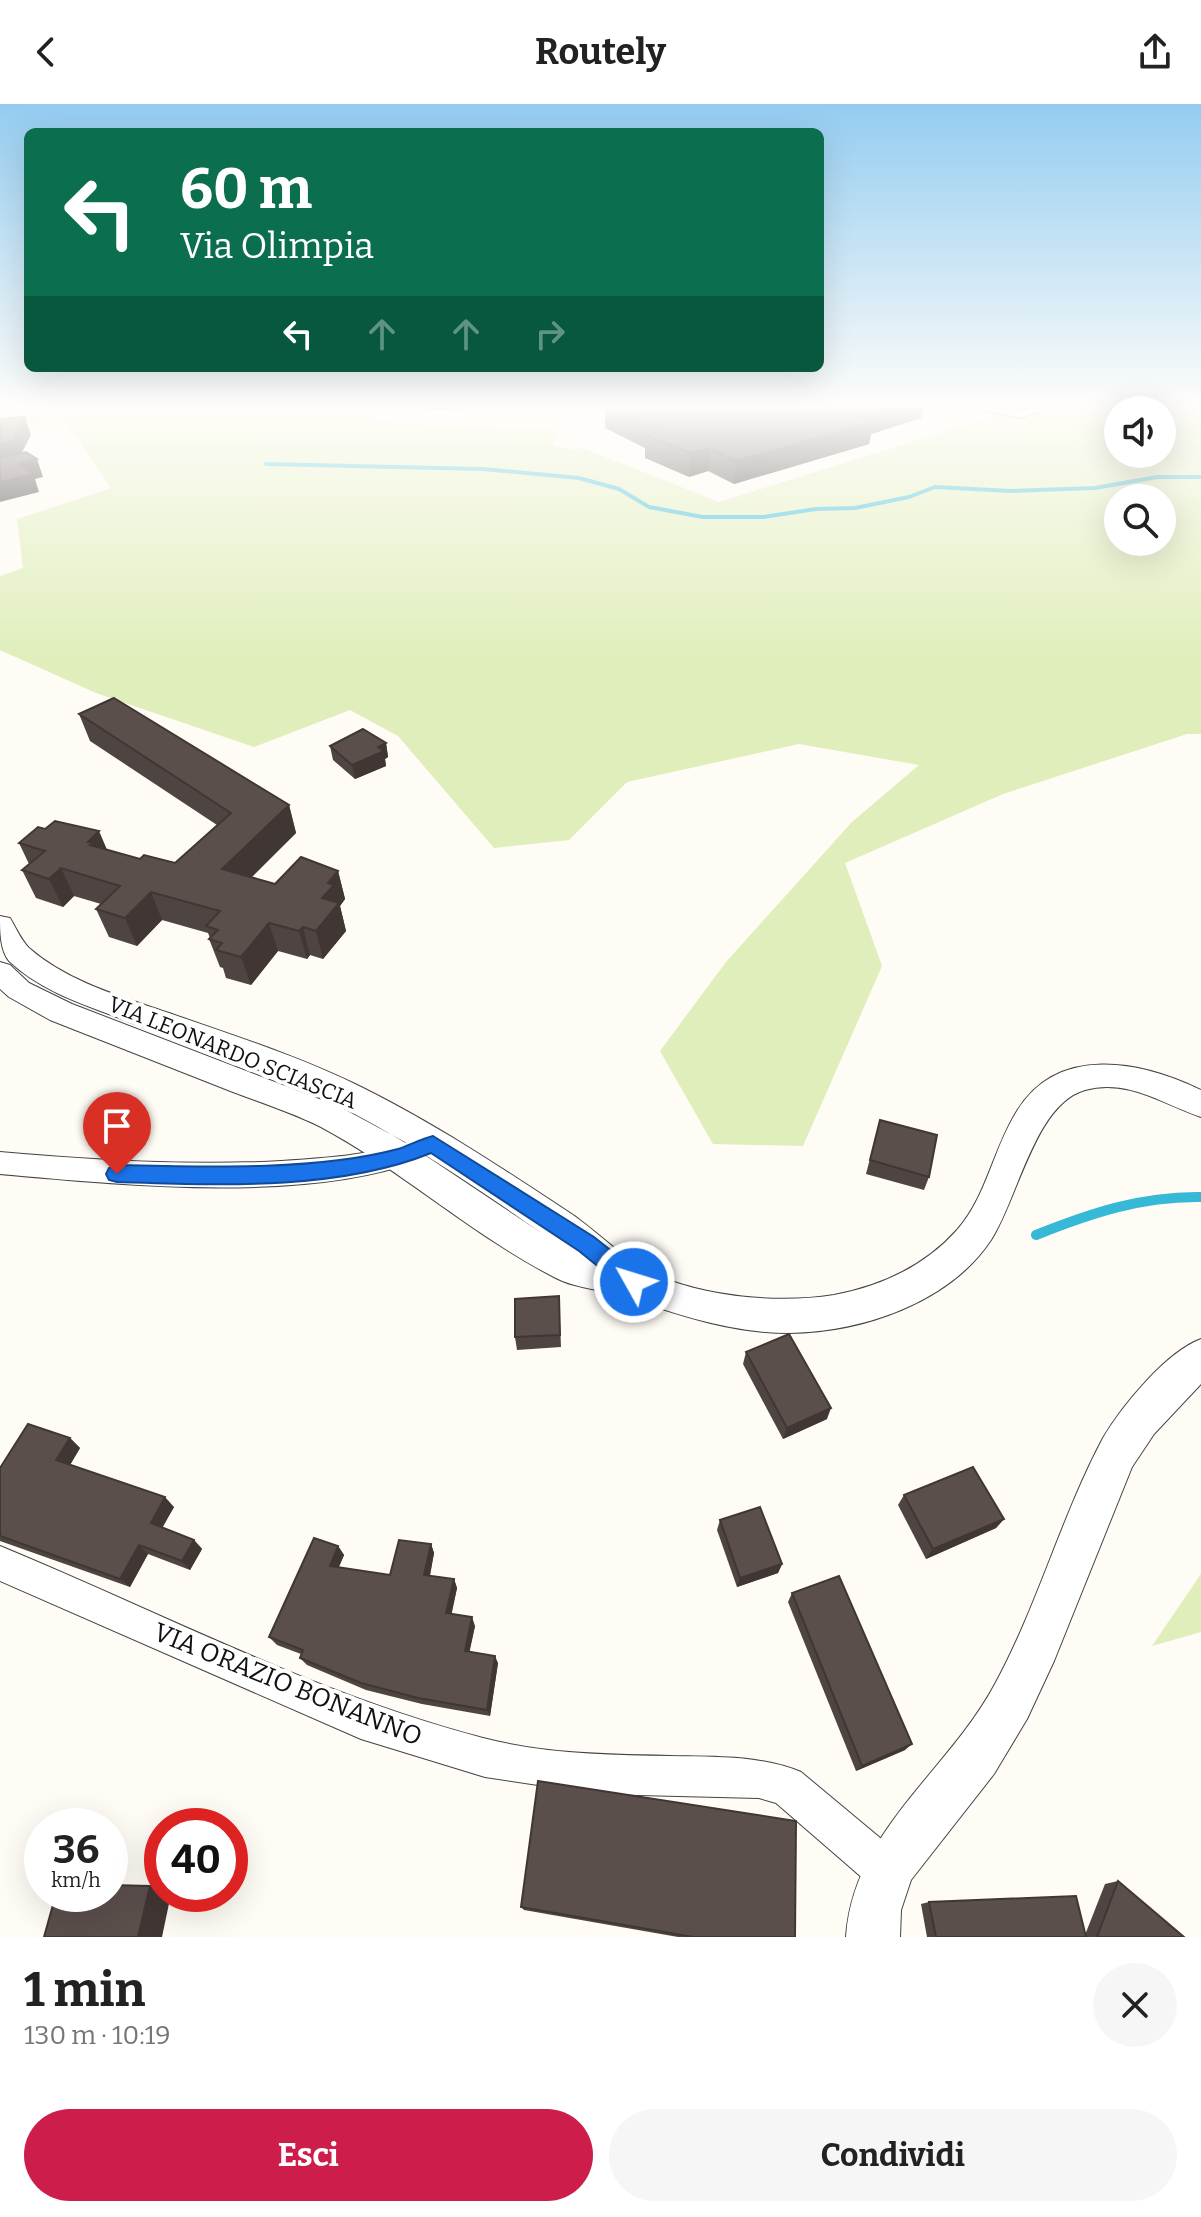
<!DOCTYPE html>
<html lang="it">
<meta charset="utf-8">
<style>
:root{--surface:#fff;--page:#f6f6f6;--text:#222;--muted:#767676;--accent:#cd1d4a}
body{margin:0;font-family:Bitter,serif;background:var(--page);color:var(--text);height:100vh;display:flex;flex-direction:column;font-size:30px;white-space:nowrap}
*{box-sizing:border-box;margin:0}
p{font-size:26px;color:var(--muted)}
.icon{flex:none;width:44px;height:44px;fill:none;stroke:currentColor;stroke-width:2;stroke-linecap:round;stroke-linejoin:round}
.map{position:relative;height:1833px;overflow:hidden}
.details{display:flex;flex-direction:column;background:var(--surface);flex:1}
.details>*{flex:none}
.hud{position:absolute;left:24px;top:24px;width:800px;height:244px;border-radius:12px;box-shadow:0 8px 32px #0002;background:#0b6e4f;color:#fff;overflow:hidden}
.buttons{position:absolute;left:1104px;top:292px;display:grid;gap:16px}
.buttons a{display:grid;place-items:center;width:72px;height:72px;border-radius:50%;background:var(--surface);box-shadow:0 8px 32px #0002;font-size:40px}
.speed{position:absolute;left:24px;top:1704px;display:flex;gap:16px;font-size:40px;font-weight:700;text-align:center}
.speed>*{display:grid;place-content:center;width:104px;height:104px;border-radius:50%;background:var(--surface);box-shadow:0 8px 32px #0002;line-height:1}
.speed small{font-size:20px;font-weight:400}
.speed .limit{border:12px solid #d22;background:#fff;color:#111}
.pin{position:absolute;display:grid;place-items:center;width:68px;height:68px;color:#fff;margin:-82px -34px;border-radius:50% 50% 50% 0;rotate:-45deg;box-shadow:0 0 8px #0007}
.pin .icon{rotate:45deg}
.me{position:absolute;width:88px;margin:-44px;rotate:309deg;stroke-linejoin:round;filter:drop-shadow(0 0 6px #0008)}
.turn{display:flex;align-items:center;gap:28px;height:168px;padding:0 24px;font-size:36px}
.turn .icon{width:104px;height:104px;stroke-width:2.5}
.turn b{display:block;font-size:56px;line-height:68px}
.lanes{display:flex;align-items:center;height:76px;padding:0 24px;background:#0003;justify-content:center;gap:40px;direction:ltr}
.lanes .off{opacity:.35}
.round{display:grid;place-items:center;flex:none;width:84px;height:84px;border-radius:42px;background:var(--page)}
.overview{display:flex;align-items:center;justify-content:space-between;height:136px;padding:0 24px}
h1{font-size:48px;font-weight:700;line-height:60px}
.primary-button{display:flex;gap:16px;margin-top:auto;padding:16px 24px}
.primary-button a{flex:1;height:92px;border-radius:48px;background:var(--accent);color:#fff;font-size:32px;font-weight:700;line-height:92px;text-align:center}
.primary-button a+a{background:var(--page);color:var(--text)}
header{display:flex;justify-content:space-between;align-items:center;height:104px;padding:0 24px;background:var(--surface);font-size:36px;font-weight:700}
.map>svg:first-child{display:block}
.green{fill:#dfeeba;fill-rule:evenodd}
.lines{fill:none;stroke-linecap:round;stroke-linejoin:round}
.stream-far1{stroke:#36b9d7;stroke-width:4}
.stream{stroke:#36b9d7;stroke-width:10}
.minor-casing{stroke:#444;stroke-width:2}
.tertiary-casing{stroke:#444;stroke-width:2}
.minor{fill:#fff;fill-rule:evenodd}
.tertiary{fill:#fff;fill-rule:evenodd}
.wall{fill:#4e4441}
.shaded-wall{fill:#403735}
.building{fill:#5b4f4c;stroke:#403735;stroke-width:2}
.route{fill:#1a73e8;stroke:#114b97;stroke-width:2}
.labels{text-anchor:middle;stroke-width:8;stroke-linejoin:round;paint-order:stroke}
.street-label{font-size:22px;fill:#111;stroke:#fff}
.near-street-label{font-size:26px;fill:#111;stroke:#fff}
</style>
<header><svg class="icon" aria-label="back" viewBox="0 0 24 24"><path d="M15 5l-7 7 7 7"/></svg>Routely<svg class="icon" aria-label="share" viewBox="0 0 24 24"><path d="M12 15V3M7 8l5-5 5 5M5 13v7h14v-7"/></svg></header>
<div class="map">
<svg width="1201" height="1833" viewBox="0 0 1201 1833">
<rect width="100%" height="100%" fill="#fffbf5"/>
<!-- green -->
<g class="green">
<path d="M 0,302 L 318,302 C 400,325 473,324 556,327 L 554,341 L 575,346 L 583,344 L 719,398 L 992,313 L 1019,315 L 1073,302 L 1201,302 L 1201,630 L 1187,630 L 1003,690 L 845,759 L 882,862 L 803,1042 L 713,1040 L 660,947 L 726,858 L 852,718 L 919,661 L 799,640 L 627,678 L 569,736 L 494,744 L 398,632 L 350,606 L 254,643 L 96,589 L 0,546 L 0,472 L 23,464 L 17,415 L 111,384 L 64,316 L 0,323 ZM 1118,306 L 1162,306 L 1162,350 L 1118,350 ZM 1118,394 L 1162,394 L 1162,438 L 1118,438 Z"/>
<path d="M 1201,1470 L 1201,1528 L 1152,1542 Z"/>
</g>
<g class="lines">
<!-- stream-far1 -->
<path class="stream-far1" d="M 266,360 L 483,365 L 579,374 L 619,385 L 649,403 L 703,413 L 763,413 L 816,405 L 855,404 L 909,393 L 935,383 L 1011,387 L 1095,384 L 1157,373 L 1201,373"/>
<!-- stream -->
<path class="stream" d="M 1036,1131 C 1091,1109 1142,1092 1201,1093"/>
<!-- minor casing -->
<g class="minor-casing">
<g id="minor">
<path d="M 962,302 L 1019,306 L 1060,302 L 1019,314 Z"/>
<path d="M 408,1038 L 417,1041 L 421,1049 L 417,1057 C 303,1099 122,1081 0,1070 L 0,1048 C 94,1056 187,1062 281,1057 C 324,1054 367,1052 408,1038 Z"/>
<path d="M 0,1442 C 160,1508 315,1590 483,1634 C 544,1650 608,1651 670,1652 C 715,1653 759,1651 801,1668 L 903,1753 L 909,1768 L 903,1783 L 888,1789 L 873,1783 L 776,1699 L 759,1694 L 598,1690 L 485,1673 L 361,1635 L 0,1477 Z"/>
</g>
</g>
<!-- tertiary casing -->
<g class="tertiary-casing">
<g id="tertiary">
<path d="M 0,812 L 10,814 C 16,824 21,836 29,844 C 68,878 122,893 169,909 C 232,931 295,951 355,980 C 431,1017 502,1064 573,1111 C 596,1127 630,1160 653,1170 C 706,1193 777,1200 834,1191 C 881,1182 924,1163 957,1126 C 987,1092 993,1045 1017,1007 C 1058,940 1141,957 1201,986 L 1201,1013 C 1163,1000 1127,974 1085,986 C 1035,1000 1018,1094 991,1136 C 949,1199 862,1228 789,1229 C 731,1229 680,1211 625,1193 C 602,1185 576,1185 554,1173 C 472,1131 403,1067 321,1023 C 293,1009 262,999 233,988 C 172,964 111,940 50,916 L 9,893 L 0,885 L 0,858 L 10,861 L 29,879 L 72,900 L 340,1003 L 405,1038 L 543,1130 C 463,1074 382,1019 293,980 C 237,955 179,937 122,915 C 82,900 41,887 9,857 C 0,846 0,827 0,812 Z"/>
<path d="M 1201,1235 L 1201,1280 L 1154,1330 L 1132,1363 L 1054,1557 L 1027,1615 L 994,1670 L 911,1776 L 901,1806 L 900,1833 L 846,1833 C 853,1727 948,1668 995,1580 C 1038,1501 1061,1413 1103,1334 C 1122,1302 1166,1248 1201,1235 Z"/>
</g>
</g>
<!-- minor -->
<use href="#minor" class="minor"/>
<!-- tertiary -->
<use href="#tertiary" class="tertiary"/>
</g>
<!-- wall -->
<g class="wall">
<path d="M 412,302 L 507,302 L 507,303 L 435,306 Z"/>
<path d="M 605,302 L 923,302 L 921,314 L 871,330 L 869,340 L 734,380 L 708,367 L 689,373 L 645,354 L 645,344 L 605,324 Z"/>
<path d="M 79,610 L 289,701 L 296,729 L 251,773 L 275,780 L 338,767 L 345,795 L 340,802 L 346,827 L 323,855 L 310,851 L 307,855 L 278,847 L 251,881 L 226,874 L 223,864 L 220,863 L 209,835 L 210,834 L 208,829 L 162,816 L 137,842 L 109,833 L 96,805 L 101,800 L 74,792 L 63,803 L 36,794 L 22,766 L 29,760 L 19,739 L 107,746 L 140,755 L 175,759 L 217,721 L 90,637 Z"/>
<path d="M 386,639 L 388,653 L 385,655 L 386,662 L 355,675 L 333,656 L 330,642 Z"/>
<path d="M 880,1016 L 929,1073 L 924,1086 L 866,1070 Z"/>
<path d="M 559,1192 L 561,1243 L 517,1246 L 515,1233 Z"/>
<path d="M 746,1248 L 827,1315 L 783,1335 L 743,1260 Z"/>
<path d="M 70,1334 L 80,1344 L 70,1361 L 174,1403 L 162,1423 L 194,1436 L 202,1445 L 190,1466 L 148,1450 L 130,1483 L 0,1437 L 0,1364 Z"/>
<path d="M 904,1391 L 1004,1415 L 996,1424 L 926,1455 L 898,1401 Z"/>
<path d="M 720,1416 L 782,1460 L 778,1469 L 737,1483 L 717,1426 Z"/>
<path d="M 431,1440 L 434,1449 L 430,1472 L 454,1475 L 457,1484 L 451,1510 L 475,1522 L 469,1548 L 498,1559 L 490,1612 L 422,1600 L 366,1586 L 307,1561 L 300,1554 L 301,1550 L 277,1541 L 269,1533 L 338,1442 L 344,1451 L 339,1463 L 390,1471 Z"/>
<path d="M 792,1489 L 905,1646 L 856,1667 L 788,1498 Z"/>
<path d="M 1118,1777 L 1184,1833 L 927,1833 L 921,1800 L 929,1798 L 1085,1831 L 1105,1780 Z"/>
<path d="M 521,1803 L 795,1833 L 678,1833 L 524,1806 Z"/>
</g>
<!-- shaded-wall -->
<g class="shaded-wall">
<path d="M 891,302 L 923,302 L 921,314 L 871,330 L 869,340 L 734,380 L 736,357 L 861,312 Z"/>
<path d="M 25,313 L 31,331 L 19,354 L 0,360 L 0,340 Z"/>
<path d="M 710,344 L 708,367 L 689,373 L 690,349 Z"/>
<path d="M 37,355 L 43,373 L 35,375 L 39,388 L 0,398 L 0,378 L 20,360 Z"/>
<path d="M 386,639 L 388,653 L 385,655 L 386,662 L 355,675 L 352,661 Z"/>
<path d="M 289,701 L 296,729 L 232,793 L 222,765 Z"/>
<path d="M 99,727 L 111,755 L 103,762 L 88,738 Z"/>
<path d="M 61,764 L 74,792 L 63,803 L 49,775 Z"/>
<path d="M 338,767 L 345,795 L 340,802 L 346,827 L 323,855 L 316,827 L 322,794 L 328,779 Z"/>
<path d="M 151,788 L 162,816 L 137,842 L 125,814 Z"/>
<path d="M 269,819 L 278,847 L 251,881 L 241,853 Z"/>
<path d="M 303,823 L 310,851 L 307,855 L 299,827 Z"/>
<path d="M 831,1304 L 827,1315 L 783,1335 L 787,1324 Z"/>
<path d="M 70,1334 L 80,1344 L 67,1366 L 56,1356 Z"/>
<path d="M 165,1393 L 174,1403 L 160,1428 L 151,1419 Z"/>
<path d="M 1004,1415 L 996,1424 L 926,1455 L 933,1445 Z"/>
<path d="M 194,1436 L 202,1445 L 190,1466 L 182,1457 Z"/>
<path d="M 431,1440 L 434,1449 L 428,1480 L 424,1471 Z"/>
<path d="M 139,1441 L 148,1450 L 130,1483 L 120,1475 Z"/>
<path d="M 338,1442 L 344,1451 L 335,1471 L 330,1462 Z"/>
<path d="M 782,1460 L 778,1469 L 737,1483 L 740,1474 Z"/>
<path d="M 454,1475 L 457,1484 L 450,1518 L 446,1509 Z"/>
<path d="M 472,1513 L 475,1522 L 468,1555 L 465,1547 Z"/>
<path d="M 495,1552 L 498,1559 L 490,1612 L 487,1606 Z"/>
<path d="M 912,1640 L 905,1646 L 856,1667 L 862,1662 Z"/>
<path d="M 150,1782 L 162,1784 L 162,1790 L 171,1790 L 162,1833 L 138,1833 Z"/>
</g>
<!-- building -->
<g class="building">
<path d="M 607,302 L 891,302 L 861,312 L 873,318 L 736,357 L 710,344 L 690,349 L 646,331 L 658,327 Z"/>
<path d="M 25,313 L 12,337 L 0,340 L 0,315 Z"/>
<path d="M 26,348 L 37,355 L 20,360 L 33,370 L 0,378 L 0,354 Z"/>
<path d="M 114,594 L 289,701 L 222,765 L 275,780 L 301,753 L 338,767 L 328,779 L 334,781 L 322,794 L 339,799 L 316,827 L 303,823 L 299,827 L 269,819 L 241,853 L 216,846 L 222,839 L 209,835 L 218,826 L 206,822 L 220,807 L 151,788 L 125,814 L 96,805 L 120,782 L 61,764 L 49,775 L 22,766 L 45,747 L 19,739 L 38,723 L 45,725 L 55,717 L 99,727 L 88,738 L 93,739 L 90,741 L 140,755 L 144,751 L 175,759 L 231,709 L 79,610 Z"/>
<path d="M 363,625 L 386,639 L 378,643 L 384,647 L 352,661 L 330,642 Z"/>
<path d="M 880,1016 L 937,1031 L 929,1073 L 870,1056 Z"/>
<path d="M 559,1192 L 560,1231 L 515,1233 L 515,1195 Z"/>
<path d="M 789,1230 L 831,1304 L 787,1324 L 746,1248 Z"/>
<path d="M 28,1320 L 70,1334 L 56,1356 L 165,1393 L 151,1419 L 194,1436 L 182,1457 L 139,1441 L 120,1475 L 0,1432 L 0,1364 Z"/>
<path d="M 973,1363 L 1004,1415 L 933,1445 L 904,1391 Z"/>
<path d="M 760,1403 L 782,1460 L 740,1474 L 720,1416 Z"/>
<path d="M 314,1434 L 338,1442 L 330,1462 L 390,1471 L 399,1436 L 431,1440 L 424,1471 L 454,1475 L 446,1509 L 472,1513 L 465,1547 L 495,1552 L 487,1606 L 418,1594 L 361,1579 L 300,1554 L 303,1546 L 269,1533 Z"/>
<path d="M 839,1472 L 912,1640 L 862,1662 L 792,1489 Z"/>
<path d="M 538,1677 L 796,1717 L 795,1833 L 693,1833 L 521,1803 Z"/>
<path d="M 1118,1777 L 1184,1833 L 1097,1833 Z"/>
<path d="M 110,1781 L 150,1782 L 138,1833 L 44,1833 L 56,1790 L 110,1790 Z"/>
<path d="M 1076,1792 L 1086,1833 L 936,1833 L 929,1798 Z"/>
</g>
<!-- sky -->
<linearGradient id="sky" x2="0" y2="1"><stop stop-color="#93ccf0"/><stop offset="0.54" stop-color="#fffdfa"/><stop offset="1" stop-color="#fffdfa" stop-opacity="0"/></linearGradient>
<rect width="1201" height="559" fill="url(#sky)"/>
<!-- route -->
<path class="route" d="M 433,1032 L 594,1133 L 642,1171 L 645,1178 L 642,1185 L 634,1188 L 626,1185 L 579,1147 L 431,1049 C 337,1087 217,1081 117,1078 L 109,1076 L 106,1070 L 109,1064 L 117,1061 C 202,1063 316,1067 398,1045 C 410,1041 421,1035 433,1032 Z"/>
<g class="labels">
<!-- street labels -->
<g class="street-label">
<text transform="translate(233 948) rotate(22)" y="8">VIA LEONARDO SCIASCIA</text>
</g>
<!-- near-street labels -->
<g class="near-street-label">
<text transform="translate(288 1580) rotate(22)" y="9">VIA ORAZIO BONANNO</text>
</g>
</g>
</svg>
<div class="buttons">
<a><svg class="icon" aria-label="sound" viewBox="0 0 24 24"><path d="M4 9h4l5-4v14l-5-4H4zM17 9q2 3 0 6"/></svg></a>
<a><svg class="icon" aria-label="search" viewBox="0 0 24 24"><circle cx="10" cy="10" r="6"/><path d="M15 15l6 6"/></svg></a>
</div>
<div class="speed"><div>36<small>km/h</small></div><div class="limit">40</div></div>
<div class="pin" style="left:117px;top:1070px;background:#d93025"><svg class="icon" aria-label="arrive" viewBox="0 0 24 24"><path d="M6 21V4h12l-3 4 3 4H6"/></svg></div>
<svg class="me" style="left:634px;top:1178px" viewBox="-20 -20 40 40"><circle r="17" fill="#1a73e8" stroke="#fff" stroke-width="3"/><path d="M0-11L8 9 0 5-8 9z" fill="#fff"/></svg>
<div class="hud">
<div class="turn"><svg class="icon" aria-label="left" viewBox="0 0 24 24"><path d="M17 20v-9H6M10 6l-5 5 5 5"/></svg><div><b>60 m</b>Via Olimpia</div></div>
<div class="lanes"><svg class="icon" aria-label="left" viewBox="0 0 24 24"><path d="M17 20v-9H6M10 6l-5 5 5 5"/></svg><svg class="icon off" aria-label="ahead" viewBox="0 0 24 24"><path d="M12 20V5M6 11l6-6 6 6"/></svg><svg class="icon off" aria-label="ahead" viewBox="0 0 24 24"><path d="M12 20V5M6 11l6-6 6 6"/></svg><svg class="icon off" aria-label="right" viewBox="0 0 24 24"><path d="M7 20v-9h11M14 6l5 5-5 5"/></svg></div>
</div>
</div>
<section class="details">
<div class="overview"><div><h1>1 min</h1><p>130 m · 10:19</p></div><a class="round"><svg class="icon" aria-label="close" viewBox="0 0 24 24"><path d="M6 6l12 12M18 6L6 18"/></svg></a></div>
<div class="primary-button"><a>Esci</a><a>Condividi</a></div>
</section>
